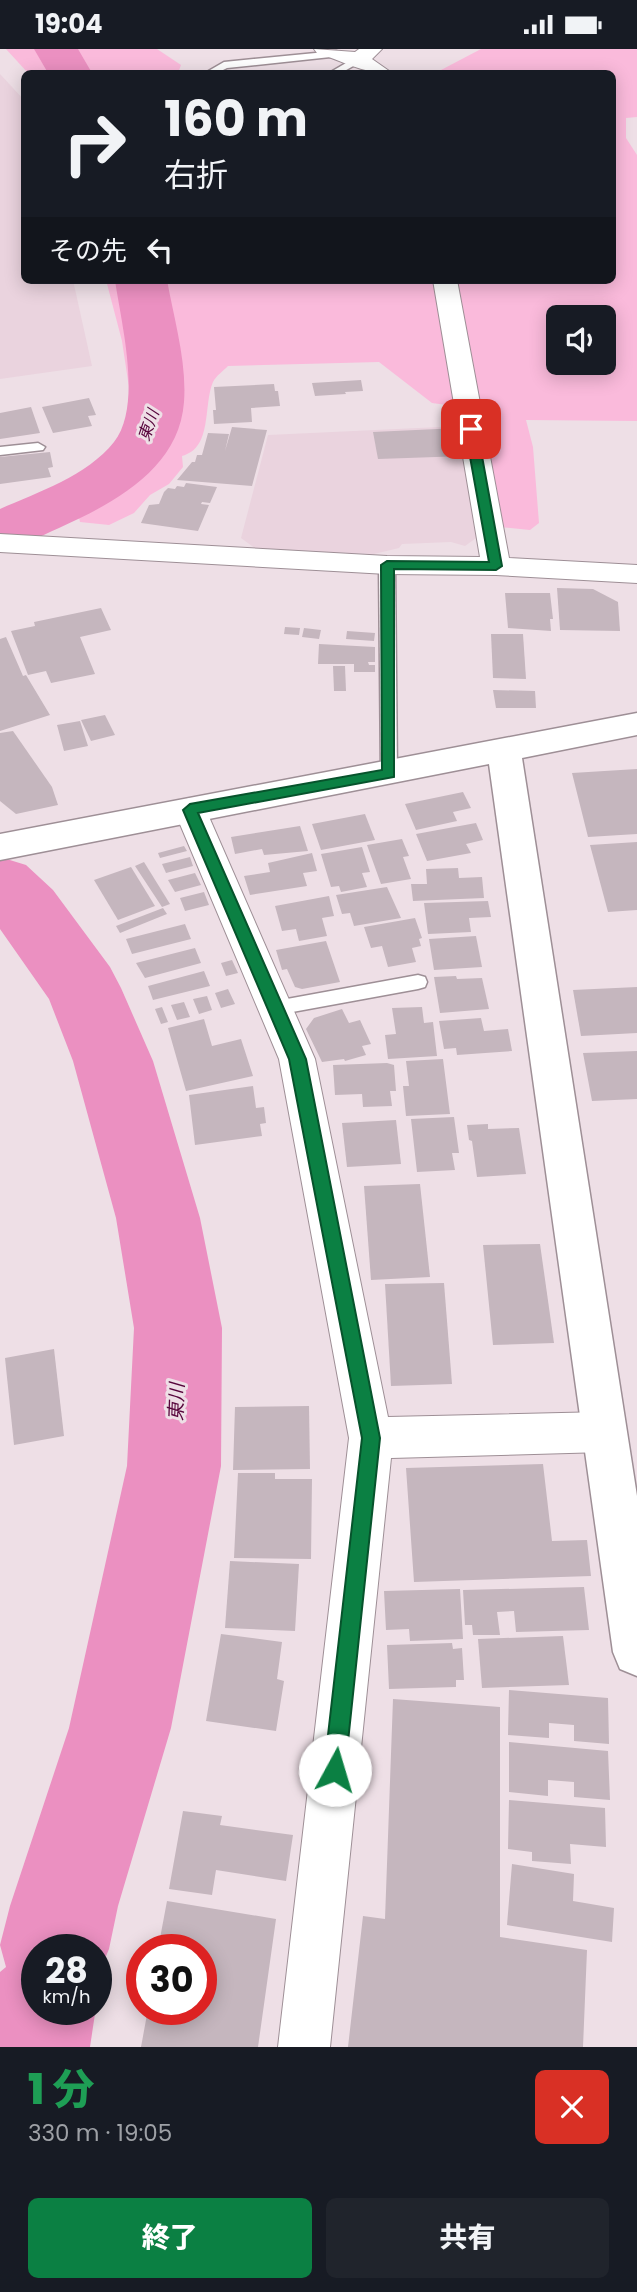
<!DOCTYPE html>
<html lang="ja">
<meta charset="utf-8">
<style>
:root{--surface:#171b24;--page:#20242c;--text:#f1f3f6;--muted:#9ea1a6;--accent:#0b8043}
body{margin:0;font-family:Poppins,"Noto Sans JP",sans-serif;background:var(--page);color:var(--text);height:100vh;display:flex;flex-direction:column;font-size:26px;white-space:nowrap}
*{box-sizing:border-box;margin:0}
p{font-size:23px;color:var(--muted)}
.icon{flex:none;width:38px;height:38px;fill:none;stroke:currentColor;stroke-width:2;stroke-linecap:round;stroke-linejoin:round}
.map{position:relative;height:1998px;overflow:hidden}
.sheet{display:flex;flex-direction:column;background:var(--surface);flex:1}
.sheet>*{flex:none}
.guide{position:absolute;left:21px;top:21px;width:595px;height:214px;border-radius:10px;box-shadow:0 4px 18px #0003;background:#171b24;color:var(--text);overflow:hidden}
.controls{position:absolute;left:546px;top:256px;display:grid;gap:14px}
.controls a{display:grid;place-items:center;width:70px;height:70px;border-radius:10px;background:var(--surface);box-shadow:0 4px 18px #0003;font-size:35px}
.speed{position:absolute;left:21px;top:1885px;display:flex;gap:14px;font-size:35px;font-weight:700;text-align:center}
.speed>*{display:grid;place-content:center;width:91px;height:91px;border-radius:50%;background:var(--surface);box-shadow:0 4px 18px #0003;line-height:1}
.speed small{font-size:18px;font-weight:400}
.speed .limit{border:10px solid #d22;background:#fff;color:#111}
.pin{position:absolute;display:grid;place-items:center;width:60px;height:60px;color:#fff;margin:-30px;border-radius:14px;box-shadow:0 4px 10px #0006}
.me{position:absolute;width:77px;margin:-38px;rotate:6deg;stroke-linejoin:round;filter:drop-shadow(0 0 5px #0008)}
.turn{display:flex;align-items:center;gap:24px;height:147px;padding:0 28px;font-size:32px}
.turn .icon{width:91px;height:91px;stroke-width:2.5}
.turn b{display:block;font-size:49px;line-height:60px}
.then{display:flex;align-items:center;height:66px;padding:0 28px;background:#0003;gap:14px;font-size:26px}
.round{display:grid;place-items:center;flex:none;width:74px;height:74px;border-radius:10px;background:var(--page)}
.overview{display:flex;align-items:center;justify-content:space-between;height:119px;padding:0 28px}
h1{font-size:42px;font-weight:800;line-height:52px;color:#1e9e55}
.action{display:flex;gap:14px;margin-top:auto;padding:14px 28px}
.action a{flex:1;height:80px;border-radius:10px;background:var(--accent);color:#fff;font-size:28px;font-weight:800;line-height:80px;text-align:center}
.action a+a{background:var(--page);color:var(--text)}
.status{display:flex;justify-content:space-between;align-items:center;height:49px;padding:0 35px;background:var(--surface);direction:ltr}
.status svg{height:19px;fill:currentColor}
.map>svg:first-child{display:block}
.built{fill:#ead3de}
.green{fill:#fabadb;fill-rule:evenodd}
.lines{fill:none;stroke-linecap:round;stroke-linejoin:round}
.river{fill:#eb90c1;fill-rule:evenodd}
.building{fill:#c5b6be}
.lane-casing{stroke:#9e8f96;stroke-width:3}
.street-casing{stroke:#9e8f96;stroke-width:2}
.secondary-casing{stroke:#9e8f96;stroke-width:3}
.lane{fill:#fff;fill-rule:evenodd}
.street{fill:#fff;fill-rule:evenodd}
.secondary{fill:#fff;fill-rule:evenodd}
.route{fill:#0b8043;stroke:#07532c;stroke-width:2}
.labels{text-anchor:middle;stroke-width:6;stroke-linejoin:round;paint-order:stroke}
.far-water-label{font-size:16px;font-style:italic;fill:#56043b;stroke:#eedfe6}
.water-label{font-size:19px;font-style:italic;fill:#56043b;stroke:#eedfe6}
</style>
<div class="status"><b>19:04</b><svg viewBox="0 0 49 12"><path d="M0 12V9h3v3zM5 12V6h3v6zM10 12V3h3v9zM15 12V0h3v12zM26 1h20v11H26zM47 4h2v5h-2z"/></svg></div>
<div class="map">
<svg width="637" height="1998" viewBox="0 0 637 1998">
<rect width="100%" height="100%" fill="#eedfe6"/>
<!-- built -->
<g class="built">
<path d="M 0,25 L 24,51 L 24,231 L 73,231 L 92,317 L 0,330 Z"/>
<path d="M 461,377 L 479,487 L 465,497 L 451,493 L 402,495 L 399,499 L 374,505 L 256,500 L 241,489 L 268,386 Z"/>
</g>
<!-- green -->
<g class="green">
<path d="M 6,0 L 157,0 L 181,16 L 178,24 L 28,24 Z"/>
<path d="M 481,0 L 637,0 L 637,68 L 626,69 L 626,89 L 637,106 L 637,372 L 526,371 L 533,398 L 539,474 L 530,481 L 500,478 L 477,360 L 432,354 L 379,313 L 228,317 C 223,322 216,327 213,333 C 203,356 213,399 182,407 L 183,418 L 169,435 L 150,446 L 134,464 L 109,476 L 80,473 L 76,454 L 91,429 L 119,407 L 136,385 L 122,292 L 106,231 L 612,231 L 612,24 L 423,24 L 441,21 ZM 558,268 L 604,268 L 604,313 L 558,313 Z"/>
</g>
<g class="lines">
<!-- river -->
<g class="river">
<path d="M 34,0 L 78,0 L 92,24 L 48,24 Z"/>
<path d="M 115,231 L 167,231 C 174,270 187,313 184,353 C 179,420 114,454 59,479 C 39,488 21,497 0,503 L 0,460 C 38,443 87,427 114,393 C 143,356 121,274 115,231 Z"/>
<path d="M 0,808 L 26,816 L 53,841 L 110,918 L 121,939 L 153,1012 L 200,1169 L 222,1279 L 221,1417 L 171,1679 L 118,1857 L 109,1900 L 96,1931 L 96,1900 L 37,1900 L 37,1960 L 96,1958 L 90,1998 L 0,1998 L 0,1923 L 6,1918 L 0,1896 L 10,1857 L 69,1679 L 127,1417 L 134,1279 L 116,1169 L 73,1012 L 49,950 L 0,880 Z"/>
</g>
</g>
<!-- building -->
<g class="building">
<path d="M 361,331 L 363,342 L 345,343 L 346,345 L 315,347 L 312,334 Z"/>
<path d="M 274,335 L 275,342 L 278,342 L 280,357 L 251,359 L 252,373 L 214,375 L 213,361 L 216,361 L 214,338 Z"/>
<path d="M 89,349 L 96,366 L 88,367 L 92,377 L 53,384 L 42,358 Z"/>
<path d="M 31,358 L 40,384 L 0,390 L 0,364 Z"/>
<path d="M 232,378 L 267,381 L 252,437 L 177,431 L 192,413 L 195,413 L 197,406 L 202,406 L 208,384 L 229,385 L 225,402 Z"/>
<path d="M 459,379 L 465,407 L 378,410 L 373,383 Z"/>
<path d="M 50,403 L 53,418 L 48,419 L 51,428 L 0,435 L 0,408 Z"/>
<path d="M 186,434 L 217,438 L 210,454 L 202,453 L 201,455 L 209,456 L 198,482 L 141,474 L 149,456 L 159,455 L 164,443 L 168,439 L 175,440 L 177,437 L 184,438 Z"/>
<path d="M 557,539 L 593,540 L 618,553 L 620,582 L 560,581 Z"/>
<path d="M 505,544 L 550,544 L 553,570 L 550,570 L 551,582 L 508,579 Z"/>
<path d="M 101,559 L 111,581 L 80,588 L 95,625 L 51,634 L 46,622 L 28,626 L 11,582 L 35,577 L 34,573 Z"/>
<path d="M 285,578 L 300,579 L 299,586 L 284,585 Z"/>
<path d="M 304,579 L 321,581 L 319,590 L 302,588 Z"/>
<path d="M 347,582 L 375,584 L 374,592 L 346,590 Z"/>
<path d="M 491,585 L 523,585 L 526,630 L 493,629 Z"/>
<path d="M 6,588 L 23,627 L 26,626 L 50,666 L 0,682 L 0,590 Z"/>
<path d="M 319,595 L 375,598 L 375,613 L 368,613 L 369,616 L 375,616 L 375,623 L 354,623 L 354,615 L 318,615 Z"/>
<path d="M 333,617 L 345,617 L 346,642 L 334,642 Z"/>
<path d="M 493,641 L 535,642 L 536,659 L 496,659 Z"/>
<path d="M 105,666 L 115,686 L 91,692 L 81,671 Z"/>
<path d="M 80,672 L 88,697 L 64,702 L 57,676 Z"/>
<path d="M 13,682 L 52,738 L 58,756 L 16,765 L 0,752 L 0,684 Z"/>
<path d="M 637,720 L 637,785 L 588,788 L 572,724 Z"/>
<path d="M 463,743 L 471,759 L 453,763 L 457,772 L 416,781 L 405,755 Z"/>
<path d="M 365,765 L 375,791 L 321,801 L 312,775 Z"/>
<path d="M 476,774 L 483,791 L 466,795 L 471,804 L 427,812 L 416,785 Z"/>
<path d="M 300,777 L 308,802 L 264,806 L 262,800 L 235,805 L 231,788 Z"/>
<path d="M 402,790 L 409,807 L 403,808 L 411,830 L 381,835 L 367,796 Z"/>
<path d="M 637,793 L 637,861 L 608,863 L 590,796 Z"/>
<path d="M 184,797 L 187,802 L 160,809 L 158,804 Z"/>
<path d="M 362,798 L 370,823 L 362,824 L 367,838 L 341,843 L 339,837 L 331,838 L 321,805 Z"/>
<path d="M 312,804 L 317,822 L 303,824 L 307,837 L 250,846 L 244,827 L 270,823 L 268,814 Z"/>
<path d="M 190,808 L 193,817 L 166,824 L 162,815 Z"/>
<path d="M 144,813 L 170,855 L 162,858 L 135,817 Z"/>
<path d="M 131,818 L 155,857 L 118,871 L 94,831 Z"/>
<path d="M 458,819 L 459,829 L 482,828 L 484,849 L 413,852 L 411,835 L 427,835 L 426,820 Z"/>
<path d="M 195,824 L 201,836 L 175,843 L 168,831 Z"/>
<path d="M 387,838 L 401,869 L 354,877 L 350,864 L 342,865 L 336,846 Z"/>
<path d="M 204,843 L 209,856 L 185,862 L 180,849 Z"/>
<path d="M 329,847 L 334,867 L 322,869 L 327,887 L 299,892 L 296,880 L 282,882 L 275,857 Z"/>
<path d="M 488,852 L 491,868 L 469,869 L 471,883 L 428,885 L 424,854 Z"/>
<path d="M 163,859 L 167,865 L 120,884 L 116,877 Z"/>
<path d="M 415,869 L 422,889 L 419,890 L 421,897 L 412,899 L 416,913 L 388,918 L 382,897 L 371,899 L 364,878 Z"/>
<path d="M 185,875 L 191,890 L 132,905 L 126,890 Z"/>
<path d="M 476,887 L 482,918 L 434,921 L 429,890 Z"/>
<path d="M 326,892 L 340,933 L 302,940 L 295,938 L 287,920 L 282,921 L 276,901 Z"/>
<path d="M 195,899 L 201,914 L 145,929 L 136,914 Z"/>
<path d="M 232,911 L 238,924 L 226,927 L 221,914 Z"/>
<path d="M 204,922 L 210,937 L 153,951 L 148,937 Z"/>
<path d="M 456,927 L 457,930 L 482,929 L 489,960 L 440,964 L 434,928 Z"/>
<path d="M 637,938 L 637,984 L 581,987 L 573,941 Z"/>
<path d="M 228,940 L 235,955 L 221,959 L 215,944 Z"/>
<path d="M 207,947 L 212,961 L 199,965 L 193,950 Z"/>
<path d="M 184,953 L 190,968 L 177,971 L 171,956 Z"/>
<path d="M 162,958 L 168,973 L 161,975 L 155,960 Z"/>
<path d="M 422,958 L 424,974 L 433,973 L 437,1007 L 388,1010 L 385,986 L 396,985 L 392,959 Z"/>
<path d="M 342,960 L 349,974 L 360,971 L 371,995 L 362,997 L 366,1006 L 345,1012 L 344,1010 L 322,1013 L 306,980 L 314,969 Z"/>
<path d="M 481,969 L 484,982 L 508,980 L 512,1002 L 457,1006 L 456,999 L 444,1000 L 439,972 Z"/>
<path d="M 204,970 L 212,997 L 241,990 L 253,1027 L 186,1042 L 168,979 Z"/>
<path d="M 637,1002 L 637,1050 L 592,1052 L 583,1004 Z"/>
<path d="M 443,1010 L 450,1065 L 406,1067 L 403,1037 L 409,1037 L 406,1012 Z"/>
<path d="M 387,1014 L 394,1016 L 396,1042 L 390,1042 L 392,1057 L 363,1058 L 362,1045 L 335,1046 L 333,1016 Z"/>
<path d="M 253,1037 L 256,1059 L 264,1058 L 266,1074 L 260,1075 L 262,1087 L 195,1096 L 189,1046 Z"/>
<path d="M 454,1068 L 459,1104 L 452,1104 L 455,1121 L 417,1123 L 411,1070 Z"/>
<path d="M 396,1071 L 401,1115 L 347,1118 L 342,1074 Z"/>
<path d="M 488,1075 L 488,1080 L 519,1079 L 526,1125 L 477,1128 L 472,1092 L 469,1091 L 467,1076 Z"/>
<path d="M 420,1135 L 430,1228 L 371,1231 L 364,1137 Z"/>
<path d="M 540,1195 L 554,1294 L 493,1296 L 483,1196 Z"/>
<path d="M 444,1234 L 452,1335 L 391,1337 L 385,1235 Z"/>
<path d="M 54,1300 L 64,1387 L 14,1396 L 5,1309 Z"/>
<path d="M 309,1357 L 310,1420 L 233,1421 L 235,1358 Z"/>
<path d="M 543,1415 L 552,1492 L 587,1491 L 591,1527 L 414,1533 L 406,1419 Z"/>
<path d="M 238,1424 L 275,1424 L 275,1430 L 312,1430 L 311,1510 L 234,1509 Z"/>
<path d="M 230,1512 L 299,1515 L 295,1582 L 225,1579 Z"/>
<path d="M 584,1538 L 589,1581 L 516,1583 L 514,1562 L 497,1563 L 500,1586 L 473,1586 L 472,1576 L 465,1576 L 463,1541 Z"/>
<path d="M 460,1540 L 463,1590 L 410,1592 L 409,1580 L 386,1581 L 384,1542 Z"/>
<path d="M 221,1585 L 282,1593 L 277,1630 L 284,1632 L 276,1682 L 206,1672 Z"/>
<path d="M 563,1587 L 569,1636 L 482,1639 L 478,1590 Z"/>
<path d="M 452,1594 L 453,1600 L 462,1599 L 464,1631 L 456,1631 L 456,1638 L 389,1640 L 387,1596 Z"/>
<path d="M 509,1641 L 608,1649 L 609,1695 L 574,1692 L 574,1676 L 549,1674 L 549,1689 L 508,1686 Z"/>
<path d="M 393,1650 L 500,1658 L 500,1888 L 587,1901 L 583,1998 L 348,1998 L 363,1867 L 385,1870 Z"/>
<path d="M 509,1693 L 608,1702 L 610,1751 L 574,1748 L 574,1733 L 548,1731 L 548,1747 L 509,1743 Z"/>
<path d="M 509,1751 L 605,1759 L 606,1798 L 570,1795 L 571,1815 L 532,1812 L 532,1803 L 508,1800 Z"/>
<path d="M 183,1762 L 222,1767 L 220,1776 L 293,1786 L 286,1832 L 216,1821 L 212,1846 L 169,1840 Z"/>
<path d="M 512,1815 L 574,1825 L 573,1852 L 614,1859 L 612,1893 L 507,1876 Z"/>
<path d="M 167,1852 L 276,1870 L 258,1998 L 141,1998 L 148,1960 L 201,1960 L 201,1900 L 158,1900 Z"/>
</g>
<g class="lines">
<!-- lane casing -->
<g class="lane-casing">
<g id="lane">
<path d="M 336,2 L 340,3 L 340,7 L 227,19 L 217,24 L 205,24 L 224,13 Z"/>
<path d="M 358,7 L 363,10 L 362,12 L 341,24 L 329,24 Z"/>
<path d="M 38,394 L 45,398 L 43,401 L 0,406 L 0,398 Z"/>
<path d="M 387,511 L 395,516 L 397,725 L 389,731 L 381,725 L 379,516 Z"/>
<path d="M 418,926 L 425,928 L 427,933 L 425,938 L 418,940 L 276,966 L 269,964 L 267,959 L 269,954 L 276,952 Z"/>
</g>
</g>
<!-- street casing -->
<g class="street-casing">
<g id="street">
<path d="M 314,0 L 355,3 L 359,0 L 382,0 L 372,10 L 392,24 C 366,26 343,12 317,4 Z"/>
<path d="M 433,231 L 457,231 L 509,509 L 637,516 L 637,534 L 496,526 L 387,525 L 0,503 L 0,485 L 387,507 L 480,508 Z"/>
<path d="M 190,749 L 202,753 L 206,761 L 315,1010 L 388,1368 L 604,1363 L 619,1369 L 625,1383 L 619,1397 L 604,1403 L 391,1409 L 330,1998 L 278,1998 L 349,1389 L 279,1010 L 174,761 L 178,753 Z"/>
</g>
</g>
<!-- secondary casing -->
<g class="secondary-casing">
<path id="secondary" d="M 637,664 L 637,686 L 522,709 L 637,1447 L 637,1627 L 620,1620 L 613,1603 L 489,715 L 0,811 L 0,785 Z"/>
</g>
<!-- lane -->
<use href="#lane" class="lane"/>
<!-- street -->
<use href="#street" class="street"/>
<!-- secondary -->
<use href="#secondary" class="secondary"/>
</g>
<!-- route -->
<path class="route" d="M 471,377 L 477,380 L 502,517 L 496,521 L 394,520 L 394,728 L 198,764 L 306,1010 L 380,1389 L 345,1721 L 342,1729 L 335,1732 L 327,1729 L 324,1721 L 362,1389 L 289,1010 L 183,761 L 190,755 L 382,721 L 381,516 L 387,512 L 489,513 L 465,380 Z"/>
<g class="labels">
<!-- far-water labels -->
<g class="far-water-label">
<text transform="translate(148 376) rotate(-71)" y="6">東川</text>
</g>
<!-- water labels -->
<g class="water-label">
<text transform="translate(176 1353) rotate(-88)" y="7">東川</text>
</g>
</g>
</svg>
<div class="controls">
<a><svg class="icon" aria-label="sound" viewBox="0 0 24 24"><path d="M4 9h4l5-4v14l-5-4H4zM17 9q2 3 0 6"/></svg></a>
</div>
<div class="speed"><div>28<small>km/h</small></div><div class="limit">30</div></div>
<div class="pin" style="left:471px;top:380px;background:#d93025"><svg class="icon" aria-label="arrive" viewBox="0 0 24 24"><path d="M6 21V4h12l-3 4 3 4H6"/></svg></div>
<svg class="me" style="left:335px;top:1721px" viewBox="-20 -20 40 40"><circle r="19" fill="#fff"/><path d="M0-13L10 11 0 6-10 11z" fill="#0b8043"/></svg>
<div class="guide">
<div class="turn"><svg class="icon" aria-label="right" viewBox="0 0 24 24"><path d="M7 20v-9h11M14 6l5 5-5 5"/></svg><div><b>160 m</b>右折</div></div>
<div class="then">その先<svg class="icon" aria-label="left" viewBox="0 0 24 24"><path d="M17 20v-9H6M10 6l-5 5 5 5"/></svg></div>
</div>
</div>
<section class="sheet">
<div class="overview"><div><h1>1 分</h1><p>330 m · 19:05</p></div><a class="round" style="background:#d93025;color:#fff"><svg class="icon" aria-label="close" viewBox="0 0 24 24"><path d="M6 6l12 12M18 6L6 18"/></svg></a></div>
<div class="action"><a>終了</a><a>共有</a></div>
</section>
